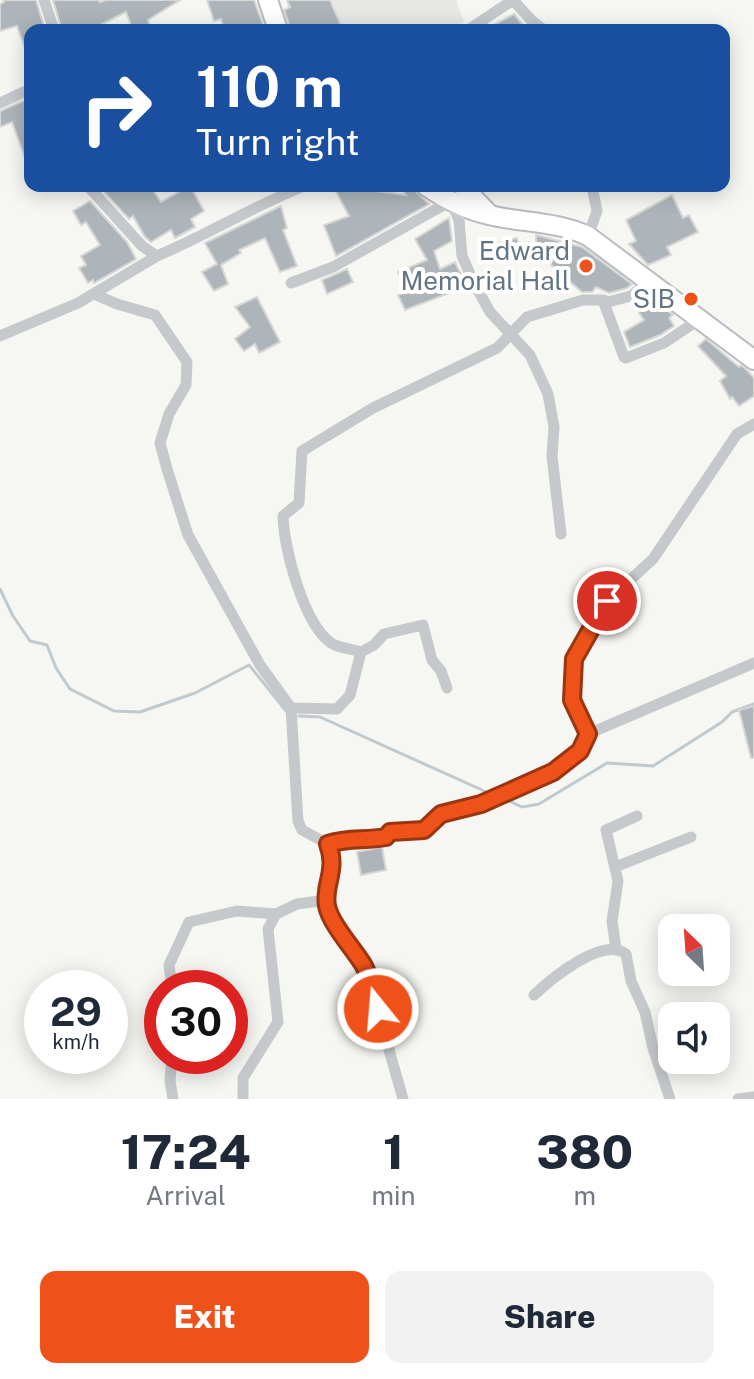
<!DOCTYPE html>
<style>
:root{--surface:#fff;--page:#f2f2f3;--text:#1f2937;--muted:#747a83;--accent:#ef5219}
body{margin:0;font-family:"Public Sans",sans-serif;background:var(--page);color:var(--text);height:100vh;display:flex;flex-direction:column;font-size:30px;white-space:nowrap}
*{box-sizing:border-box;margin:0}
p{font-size:26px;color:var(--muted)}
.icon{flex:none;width:44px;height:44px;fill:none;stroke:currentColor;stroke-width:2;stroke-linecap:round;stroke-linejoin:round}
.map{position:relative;height:1099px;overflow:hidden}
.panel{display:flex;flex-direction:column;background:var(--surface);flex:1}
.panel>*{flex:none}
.hud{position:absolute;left:24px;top:24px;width:706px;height:168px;border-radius:16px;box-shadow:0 4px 20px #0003;background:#1a4fa0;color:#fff;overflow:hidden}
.needle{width:52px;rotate:335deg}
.buttons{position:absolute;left:658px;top:914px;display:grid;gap:16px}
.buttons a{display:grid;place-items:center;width:72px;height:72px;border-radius:16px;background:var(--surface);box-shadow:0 4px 20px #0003;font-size:40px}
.speed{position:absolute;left:24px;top:970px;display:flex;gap:16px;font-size:40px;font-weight:700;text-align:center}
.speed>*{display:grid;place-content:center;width:104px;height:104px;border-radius:50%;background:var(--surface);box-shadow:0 4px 20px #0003;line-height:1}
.speed small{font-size:20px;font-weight:400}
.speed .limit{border:12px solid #d22;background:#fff;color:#111}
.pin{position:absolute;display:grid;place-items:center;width:68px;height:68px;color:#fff;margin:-34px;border:4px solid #fff;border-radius:50%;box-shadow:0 2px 8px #0007}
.me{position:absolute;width:88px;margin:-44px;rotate:343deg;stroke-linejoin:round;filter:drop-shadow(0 0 6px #0008)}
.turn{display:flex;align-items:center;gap:28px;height:168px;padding:0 40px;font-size:36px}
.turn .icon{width:104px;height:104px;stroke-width:2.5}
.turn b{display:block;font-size:56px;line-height:68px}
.eta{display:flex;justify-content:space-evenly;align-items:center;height:136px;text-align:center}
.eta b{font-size:48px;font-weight:800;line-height:56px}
.action{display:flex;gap:16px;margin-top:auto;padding:16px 40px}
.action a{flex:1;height:92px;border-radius:16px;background:var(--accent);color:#fff;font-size:32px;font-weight:800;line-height:92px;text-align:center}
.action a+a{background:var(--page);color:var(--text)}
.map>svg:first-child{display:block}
.built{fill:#e7e8e6}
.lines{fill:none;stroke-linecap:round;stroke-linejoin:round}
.stream{stroke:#bfcacf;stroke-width:3}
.building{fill:#adb5bb;stroke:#d7d7d5;stroke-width:2}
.primary-casing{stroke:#b8bcc0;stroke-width:22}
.street{stroke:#c5c9cc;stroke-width:11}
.primary{stroke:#fff;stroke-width:18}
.route-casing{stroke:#9b3510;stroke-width:20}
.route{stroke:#ef5219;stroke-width:14}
.poi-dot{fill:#ef5219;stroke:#fff;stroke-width:3}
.labels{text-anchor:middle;stroke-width:8;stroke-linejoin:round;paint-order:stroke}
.poi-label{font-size:26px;fill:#637585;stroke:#fff;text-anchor:end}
</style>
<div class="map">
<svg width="754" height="1099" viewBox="0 0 754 1099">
<rect width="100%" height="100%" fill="#f6f6f2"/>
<!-- built -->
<path class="built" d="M 331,0 L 456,0 L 464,22 L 443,30 L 343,30 Z"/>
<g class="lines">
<!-- stream -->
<g class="stream">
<path d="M 0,589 L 13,616 L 30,641 L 47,645 L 56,668 L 70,689 L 114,711 L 140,712 L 195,693 L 249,665 L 286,711"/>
<path d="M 299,716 L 320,717 L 491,794"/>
<path d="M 507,800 L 522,807 L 539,804 L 607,763 L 653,766 L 722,722 L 732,712 L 754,704"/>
</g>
</g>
<!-- building -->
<g class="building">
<path d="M 3,0 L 36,0 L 45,30 L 30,30 L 30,62 L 17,26 L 0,31 L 0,4 L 4,2 Z"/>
<path d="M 53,0 L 98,0 L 100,2 L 106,0 L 180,0 L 148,20 L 151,30 L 133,30 L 126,12 L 90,30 L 62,30 Z"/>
<path d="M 207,0 L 254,0 L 265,30 L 224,30 L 221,19 L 214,21 Z"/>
<path d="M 287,0 L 330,0 L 343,30 L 291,30 L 284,10 L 290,7 Z"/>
<path d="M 514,14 L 527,30 L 485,30 Z"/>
<path d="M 30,98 L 30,171 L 12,122 L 0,127 L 0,111 Z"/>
<path d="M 110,186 L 150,186 L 161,202 L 190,186 L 204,211 L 191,219 L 195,227 L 175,238 L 171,230 L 151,242 L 145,237 L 133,216 L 129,219 L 105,193 L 104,189 Z"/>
<path d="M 333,186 L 376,186 L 376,191 L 406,195 L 400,186 L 410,186 L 429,204 L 336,256 L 324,225 L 349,216 Z"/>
<path d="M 672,195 L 683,218 L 689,215 L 698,232 L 667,247 L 671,255 L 648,265 L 629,244 L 636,241 L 626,220 Z"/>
<path d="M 90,201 L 127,242 L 136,259 L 94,283 L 93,280 L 88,283 L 79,268 L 86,265 L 81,256 L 100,245 L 86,222 L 81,225 L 73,211 Z"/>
<path d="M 281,206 L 287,228 L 283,230 L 297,266 L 280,272 L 265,238 L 239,250 L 241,253 L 221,265 L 228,284 L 214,291 L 202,272 L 217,264 L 205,243 Z"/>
<path d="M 449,218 L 452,241 L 434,251 L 440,269 L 455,262 L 465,283 L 451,289 L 452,292 L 405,310 L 398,295 L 407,292 L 398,272 L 427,260 L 415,239 Z"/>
<path d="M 536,235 L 582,247 L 632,284 L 627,288 L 609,293 L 596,287 L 592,292 L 582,292 L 554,268 L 536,245 Z"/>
<path d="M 517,238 L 521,254 L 494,260 L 490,245 Z"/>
<path d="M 347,269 L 353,282 L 327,294 L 322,280 Z"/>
<path d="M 646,294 L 673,315 L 669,318 L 674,326 L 660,335 L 630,347 L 624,332 L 644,320 L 633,304 Z"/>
<path d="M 257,297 L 280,342 L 259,353 L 255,344 L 244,351 L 235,339 L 250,327 L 235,307 Z"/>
<path d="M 706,339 L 739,367 L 741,365 L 747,370 L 754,378 L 754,396 L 739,406 L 732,397 L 730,399 L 720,381 L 726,376 L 698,346 Z"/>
<path d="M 754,706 L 754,758 L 751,758 L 739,710 Z"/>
<path d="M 382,847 L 386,870 L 361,875 L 357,852 Z"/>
</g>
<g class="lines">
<!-- primary casing -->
<g class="primary-casing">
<g id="primary">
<path d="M 268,0 L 278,30"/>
<path d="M 426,186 C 445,199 466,210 489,215 C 522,223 556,221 588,236 L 754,360"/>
<path d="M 462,186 L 490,215"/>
</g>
</g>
<!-- street -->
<g class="street">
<path d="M 44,0 L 54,30"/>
<path d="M 514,1 L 532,21 L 544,30"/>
<path d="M 468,30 L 513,0"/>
<path d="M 0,103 L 30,89"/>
<path d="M 88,186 L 142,246 L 157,256 C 207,235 254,206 304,186"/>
<path d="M 588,236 L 597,211 L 592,186"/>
<path d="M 291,283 L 333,267 L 451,201 L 459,220 L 462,256 L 474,283 L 490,312 L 530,355 L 548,394 L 554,427 L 552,456 L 561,534"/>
<path d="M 94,294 L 117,304 L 155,315 L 187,362 L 186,385 L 169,414 L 160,443 L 167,469 L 188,535 L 260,665 L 291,708 L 298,821 L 302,830 L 328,844 L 331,853 L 332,874 L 327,895 L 327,908 L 366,969 L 403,1099"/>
<path d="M 604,303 L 624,357 L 626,358 L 664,343 L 700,319"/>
<path d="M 0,336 L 78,303 L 157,256"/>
<path d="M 361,652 C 353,649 338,648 331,643 C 303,623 284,548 283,516 L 299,503 L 302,451 L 373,408 L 497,348 L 527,317 L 583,300 L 604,300 L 604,303 L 631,296 L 650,280"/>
<path d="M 291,708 L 337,709 L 350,695 L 361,652 L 374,645 L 384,634 L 423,625 L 432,660 L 441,671 L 447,688"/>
<path d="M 588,734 L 754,663"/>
<path d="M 328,844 C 348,837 365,841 386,837 L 390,832 L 424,830 C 447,808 451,813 479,804 C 504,796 564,771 580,752 C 583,747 585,740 588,734 L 572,700 L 574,659 L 607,601 L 653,559 L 737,434 L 754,424"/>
<path d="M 615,867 L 691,837"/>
<path d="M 616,949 L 612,921 L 618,881 L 606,830 L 637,816"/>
<path d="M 172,988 L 169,965 L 189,922 L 237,911 L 276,914"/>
<path d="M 534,995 C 552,978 603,936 626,954 L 631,981 L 645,1012 L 653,1048 L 670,1099"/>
<path d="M 172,1056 L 170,1081 L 173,1099"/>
<path d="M 243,1099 L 243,1078 L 278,1022 L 268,929 L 276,914 L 297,904 L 327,900"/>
<path d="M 738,1099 L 754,1097"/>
</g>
<!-- primary -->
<use href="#primary" class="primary"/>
</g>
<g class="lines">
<!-- route casing -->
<g class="route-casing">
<path id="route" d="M 378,1009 C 373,995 371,979 364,966 C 354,949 331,925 327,906 C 323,885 338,871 328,844 C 348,837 365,841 386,837 L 390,832 L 424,830 L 441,814 L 481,804 L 553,772 L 580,751 L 588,734 L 572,700 L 574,659 L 607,601"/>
</g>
<!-- route -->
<use href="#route" class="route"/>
</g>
<!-- markers -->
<g class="poi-dot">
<circle cx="586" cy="266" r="8"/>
<circle cx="691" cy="299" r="8"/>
</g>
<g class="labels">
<!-- poi labels -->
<g class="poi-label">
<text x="570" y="260">Edward<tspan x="570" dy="30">Memorial Hall</tspan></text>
<text x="675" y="308">SIB</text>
</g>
</g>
</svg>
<div class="buttons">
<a><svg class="needle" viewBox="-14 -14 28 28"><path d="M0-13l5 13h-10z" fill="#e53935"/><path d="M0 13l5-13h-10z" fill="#747a83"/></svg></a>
<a><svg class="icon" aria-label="sound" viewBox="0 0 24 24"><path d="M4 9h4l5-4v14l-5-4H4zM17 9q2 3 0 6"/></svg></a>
</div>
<div class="speed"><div>29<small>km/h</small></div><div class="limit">30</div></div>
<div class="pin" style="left:607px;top:601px;background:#d93025"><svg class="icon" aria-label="arrive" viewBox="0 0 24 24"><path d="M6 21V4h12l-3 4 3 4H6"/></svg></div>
<svg class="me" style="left:378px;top:1009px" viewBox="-20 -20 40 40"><circle r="17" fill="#ef5219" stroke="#fff" stroke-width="3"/><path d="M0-11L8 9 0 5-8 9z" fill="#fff"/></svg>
<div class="hud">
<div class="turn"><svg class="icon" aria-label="right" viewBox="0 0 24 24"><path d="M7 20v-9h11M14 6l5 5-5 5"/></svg><div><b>110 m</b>Turn right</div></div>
</div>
</div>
<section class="panel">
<div class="eta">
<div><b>17:24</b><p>Arrival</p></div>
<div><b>1</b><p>min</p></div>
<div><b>380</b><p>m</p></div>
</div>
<div class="action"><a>Exit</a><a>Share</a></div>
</section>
